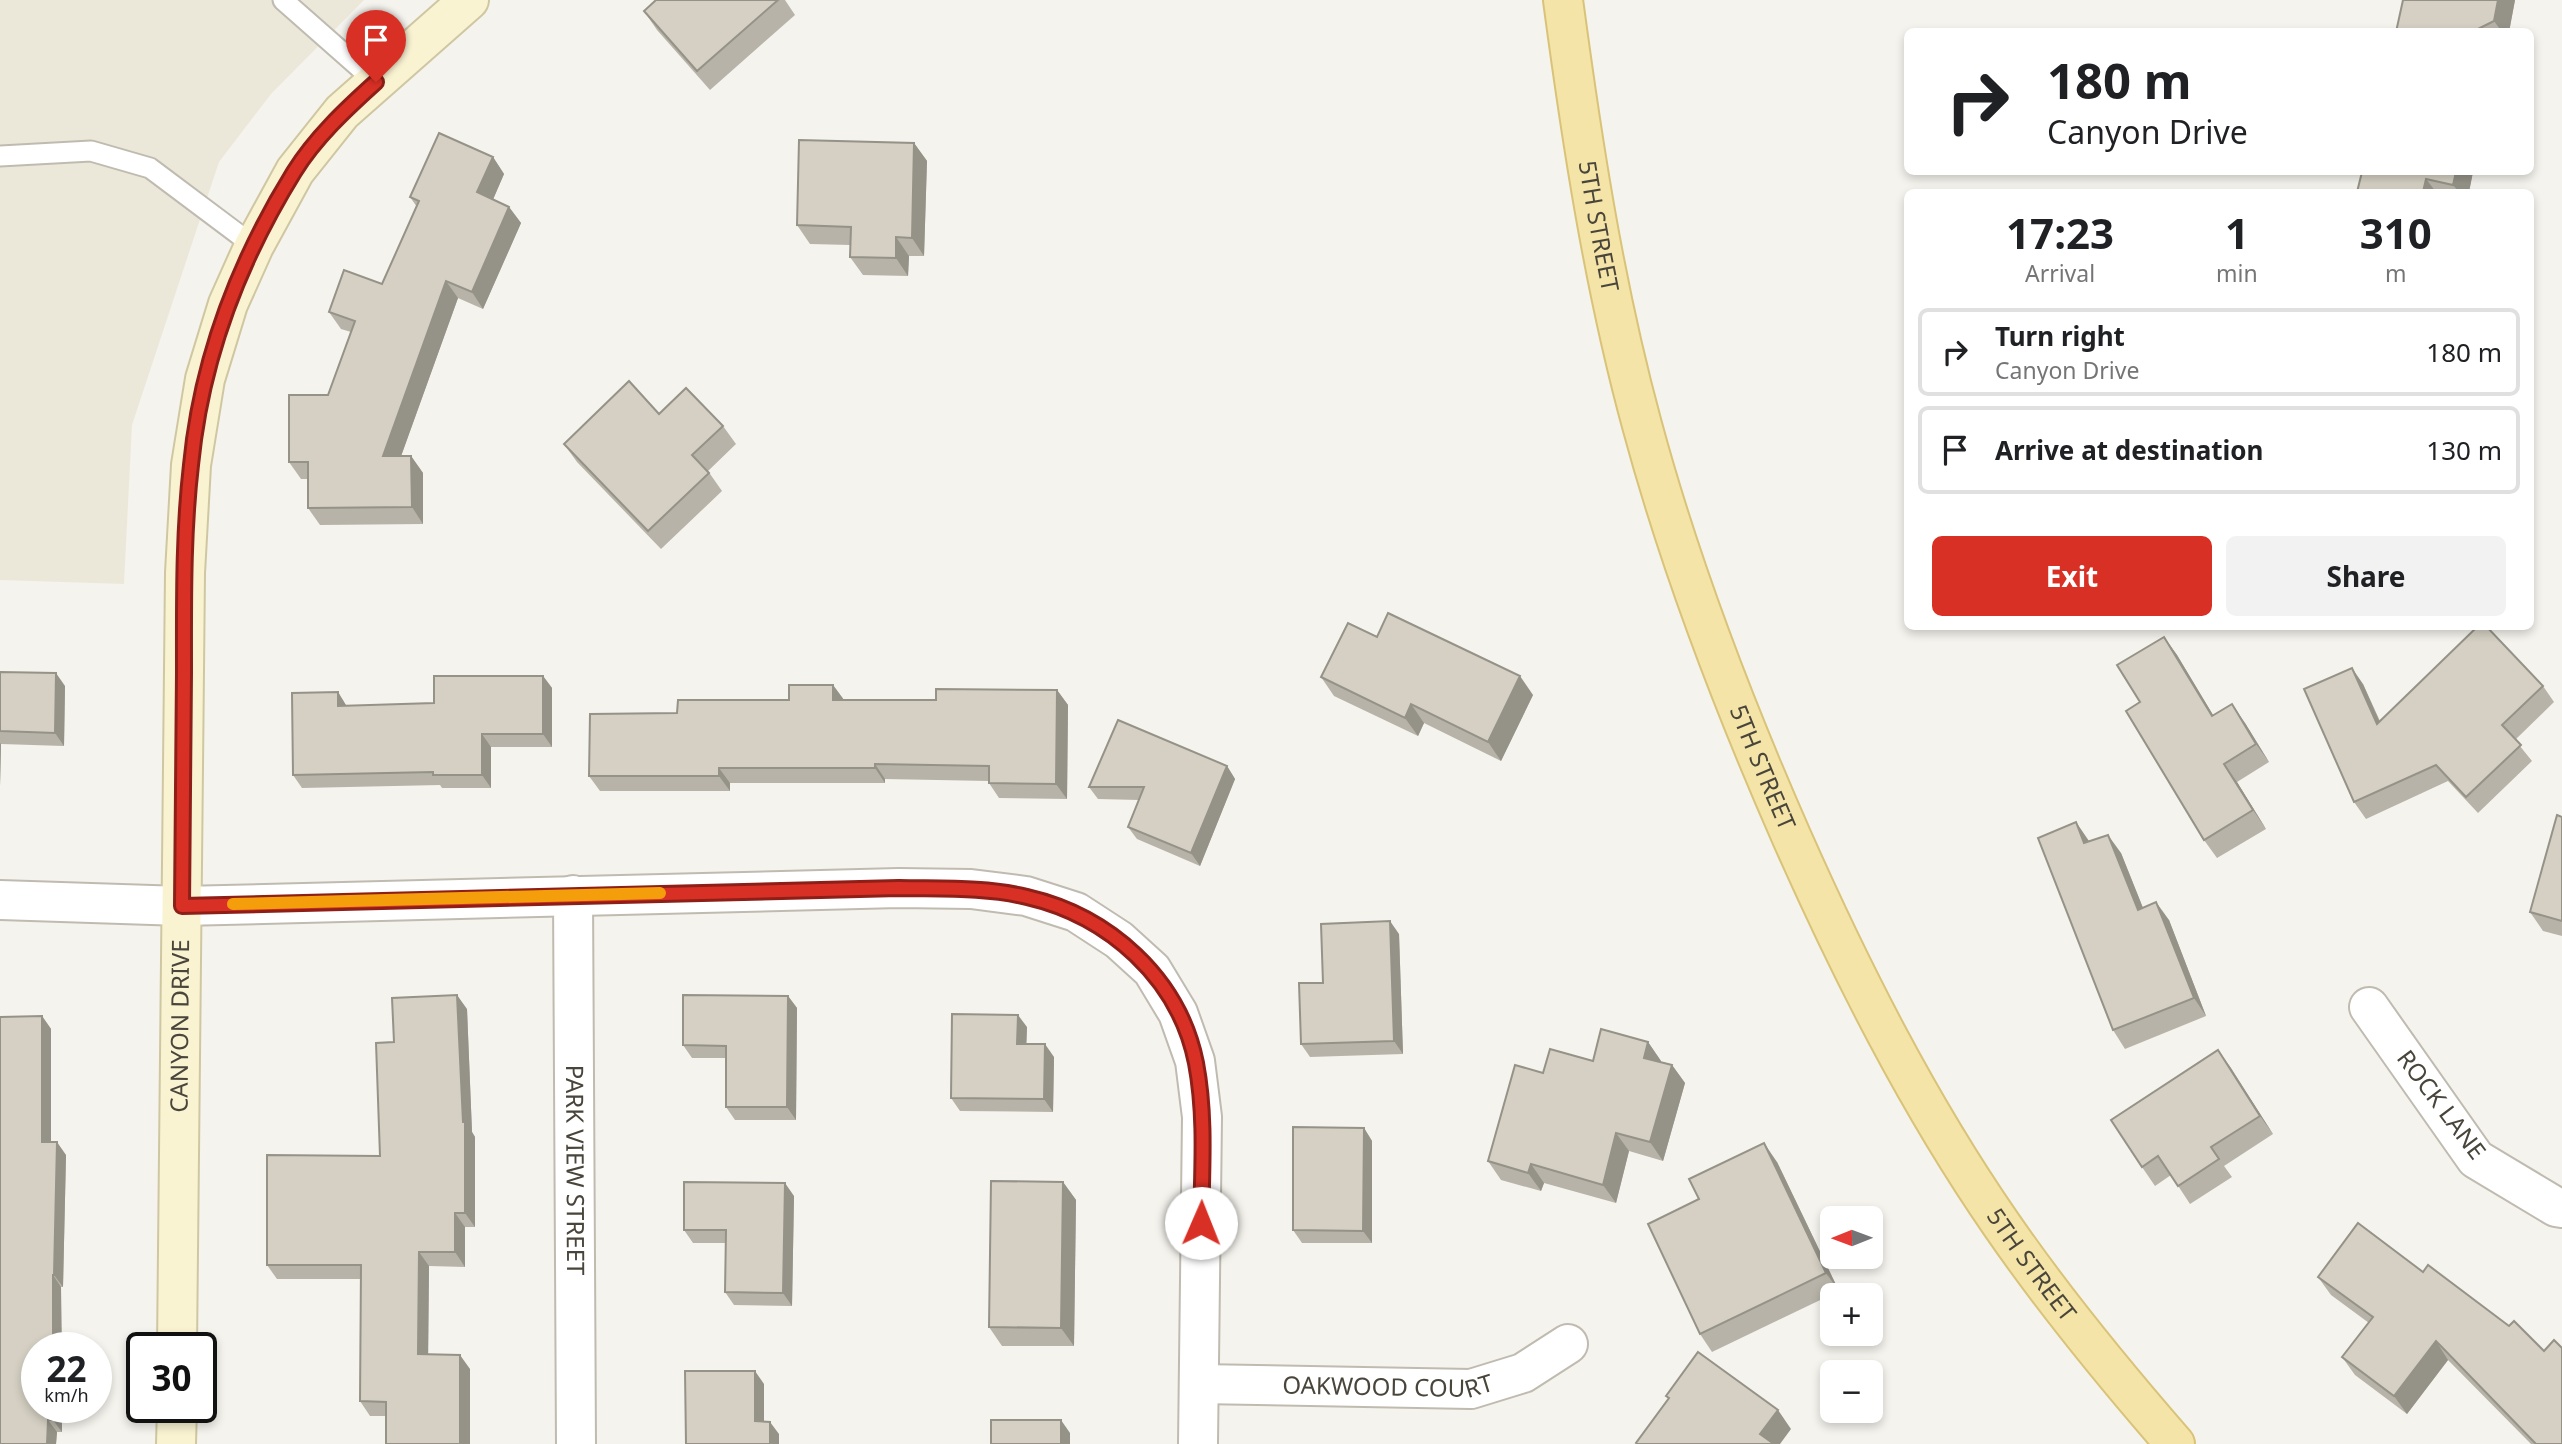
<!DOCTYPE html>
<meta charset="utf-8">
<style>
:root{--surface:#fff;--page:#f2f2f2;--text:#202124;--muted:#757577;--line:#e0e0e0;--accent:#d93025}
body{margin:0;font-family:"Noto Sans",sans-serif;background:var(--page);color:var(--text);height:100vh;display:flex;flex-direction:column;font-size:26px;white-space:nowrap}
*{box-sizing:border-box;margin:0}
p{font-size:23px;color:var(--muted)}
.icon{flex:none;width:38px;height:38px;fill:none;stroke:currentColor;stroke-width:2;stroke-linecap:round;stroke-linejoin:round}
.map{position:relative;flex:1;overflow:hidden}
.side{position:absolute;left:1904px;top:189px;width:630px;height:441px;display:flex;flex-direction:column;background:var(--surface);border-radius:10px;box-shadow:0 4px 10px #0003}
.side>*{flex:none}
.guide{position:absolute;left:1904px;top:28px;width:630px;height:147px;border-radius:10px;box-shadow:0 4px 10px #0003;background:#fff;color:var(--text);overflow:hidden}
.needle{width:46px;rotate:269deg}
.tools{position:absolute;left:1820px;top:1206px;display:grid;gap:14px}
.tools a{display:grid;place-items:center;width:63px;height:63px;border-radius:10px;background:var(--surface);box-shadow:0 4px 10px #0003;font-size:35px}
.speed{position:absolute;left:21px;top:1332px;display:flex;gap:14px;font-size:35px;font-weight:700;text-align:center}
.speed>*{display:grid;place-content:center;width:91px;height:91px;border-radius:50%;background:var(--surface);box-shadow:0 4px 10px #0003;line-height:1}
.speed small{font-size:18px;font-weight:400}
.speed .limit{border:4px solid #111;border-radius:10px;background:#fff;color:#111}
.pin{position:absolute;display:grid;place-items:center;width:60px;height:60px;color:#fff;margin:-72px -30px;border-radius:50% 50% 50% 0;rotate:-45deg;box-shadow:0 0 7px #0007}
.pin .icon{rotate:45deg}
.me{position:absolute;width:77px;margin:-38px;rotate:1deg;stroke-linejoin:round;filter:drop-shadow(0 0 5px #0008)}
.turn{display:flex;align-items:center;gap:24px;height:147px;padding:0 28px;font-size:32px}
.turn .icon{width:91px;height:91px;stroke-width:2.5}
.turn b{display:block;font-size:49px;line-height:60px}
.eta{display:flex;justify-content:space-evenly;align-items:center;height:119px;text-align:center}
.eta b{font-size:42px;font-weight:700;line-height:49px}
.action{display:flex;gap:14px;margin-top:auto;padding:14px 28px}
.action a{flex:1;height:80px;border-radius:10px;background:var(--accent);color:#fff;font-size:28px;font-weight:700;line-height:80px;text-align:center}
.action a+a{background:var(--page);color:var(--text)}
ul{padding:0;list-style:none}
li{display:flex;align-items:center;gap:21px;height:88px;margin:0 14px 10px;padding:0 14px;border:4px solid var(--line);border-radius:10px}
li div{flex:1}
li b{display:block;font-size:26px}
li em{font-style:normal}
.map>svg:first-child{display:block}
.education{fill:#ece8d9}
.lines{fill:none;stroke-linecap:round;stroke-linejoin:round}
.lane-casing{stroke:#c0bbb0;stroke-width:23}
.street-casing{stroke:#c0bbb0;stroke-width:42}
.secondary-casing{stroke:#cfc7a2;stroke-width:42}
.primary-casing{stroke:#d8c378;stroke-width:42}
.lane{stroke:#fff;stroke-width:19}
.street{stroke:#fff;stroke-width:38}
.secondary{stroke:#f9f3d2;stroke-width:38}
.primary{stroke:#f4e4a7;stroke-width:38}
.wall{fill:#b7b3a8}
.shaded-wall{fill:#959288}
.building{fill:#d5d0c3;stroke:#959288;stroke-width:2}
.route-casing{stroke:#8d1f18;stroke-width:18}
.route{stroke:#d93025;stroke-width:12}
.slow{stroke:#f59e0b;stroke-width:12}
.labels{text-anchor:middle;stroke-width:5;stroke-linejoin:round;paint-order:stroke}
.street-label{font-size:24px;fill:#49453b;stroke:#fff}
</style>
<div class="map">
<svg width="2562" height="1444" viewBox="0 0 2562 1444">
<rect width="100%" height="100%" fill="#f5f3ed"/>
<!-- education -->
<path class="education" d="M 0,0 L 364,0 L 271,94 L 219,162 L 132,425 L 124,584 L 0,580 Z"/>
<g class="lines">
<!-- lane casing -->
<g class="lane-casing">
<g id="lane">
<path d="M 283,0 L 376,82"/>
<path d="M 0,156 L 91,151 L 150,168 L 254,246"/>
</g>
</g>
<!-- street casing -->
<g class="street-casing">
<g id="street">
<path id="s1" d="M 573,895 L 576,1444"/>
<path d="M 0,900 L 182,906 L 899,888 L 971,889 L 1026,896 L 1076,912 L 1119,940 L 1152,970 L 1178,1013 L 1195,1061 L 1202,1117 L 1198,1444"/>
<path d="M 2369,1007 L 2476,1159 L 2556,1207 L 2562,1208"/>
<path id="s2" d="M 1199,1384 L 1471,1389 L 1523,1373 L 1568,1344"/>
</g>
</g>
<!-- secondary casing -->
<g class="secondary-casing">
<g id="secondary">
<path id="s3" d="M 177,1348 L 185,573 L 191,465 L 205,379 L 228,304 L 254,246 L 295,171 L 342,112 L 469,0"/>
<path d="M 176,1444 L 177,1407"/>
</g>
</g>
<!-- primary casing -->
<g class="primary-casing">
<g id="primary">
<path id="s4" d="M 1563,0 C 1582,142 1604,286 1642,425 C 1680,566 1733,704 1792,838 C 1851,971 1918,1104 2001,1224 C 2054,1301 2114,1374 2175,1444"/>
</g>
</g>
<!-- lane -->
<use href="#lane" class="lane"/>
<!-- street -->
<use href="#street" class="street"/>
<!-- secondary -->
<use href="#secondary" class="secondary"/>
<!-- primary -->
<use href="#primary" class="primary"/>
</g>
<!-- wall -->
<g class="wall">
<path d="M 656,0 L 785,0 L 795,15 L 710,90 L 657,30 L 644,11 Z"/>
<path d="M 2515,0 L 2509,32 L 2396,32 Z"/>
<path d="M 914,143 L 927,161 L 924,256 L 909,256 L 908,276 L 863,275 L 850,257 L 850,245 L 810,244 L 797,225 Z"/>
<path d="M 493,157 L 504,174 L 493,199 L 509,207 L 521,223 L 483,309 L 458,298 L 401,456 L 411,456 L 423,473 L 423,524 L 320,525 L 308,508 L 308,479 L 301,479 L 289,462 L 328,395 L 351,332 L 341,329 L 329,312 L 382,284 L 417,207 L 410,197 Z"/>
<path d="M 2362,172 L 2473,172 L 2469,192 L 2357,192 Z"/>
<path d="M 659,414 L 723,426 L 736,444 L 708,471 L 722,491 L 661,549 L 577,462 L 564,444 Z"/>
<path d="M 1377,637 L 1533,695 L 1501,761 L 1424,723 L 1418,736 L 1334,696 L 1321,677 Z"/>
<path d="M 2164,637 L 2177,655 L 2213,715 L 2245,723 L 2269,762 L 2237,782 L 2266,829 L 2217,858 L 2204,840 L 2140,702 Z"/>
<path d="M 0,672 L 65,686 L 64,746 L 1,744 L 0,786 Z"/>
<path d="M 543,676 L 552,688 L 552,747 L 491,747 L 491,788 L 442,788 L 440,785 L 302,788 L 293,775 L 338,692 L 346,706 L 434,703 Z"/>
<path d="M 2363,684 L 2380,721 L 2543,686 L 2554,702 L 2515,740 L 2532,761 L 2478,813 L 2448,781 L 2366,819 L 2354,802 Z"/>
<path d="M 833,685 L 844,700 L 936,700 L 1057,690 L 1068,705 L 1067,799 L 999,798 L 989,783 L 989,781 L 885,779 L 885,783 L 730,783 L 730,791 L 600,791 L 589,776 L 677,713 L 789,700 Z"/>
<path d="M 1227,766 L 1235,779 L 1200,866 L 1137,839 L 1128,827 L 1139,800 L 1098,799 L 1089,787 Z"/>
<path d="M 2562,817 L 2562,936 L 2543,931 L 2530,912 Z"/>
<path d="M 2089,842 L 2121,853 L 2143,908 L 2169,920 L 2206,1016 L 2125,1049 L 2113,1030 Z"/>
<path d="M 1399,934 L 1403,1054 L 1310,1057 L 1301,1044 L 1323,983 Z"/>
<path d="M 788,996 L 797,1008 L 796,1120 L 735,1120 L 726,1107 L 726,1058 L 692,1058 L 683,1045 Z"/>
<path d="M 467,1009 L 472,1132 L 475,1137 L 475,1227 L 465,1227 L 465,1267 L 429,1266 L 428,1355 L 470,1369 L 470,1444 L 386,1444 L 386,1416 L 370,1416 L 360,1401 L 361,1279 L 277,1279 L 267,1265 L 380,1156 L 394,1042 Z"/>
<path d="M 42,1016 L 51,1029 L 51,1142 L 66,1155 L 63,1287 L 61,1287 L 37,1407 L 62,1407 L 62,1432 L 57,1432 L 56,1444 L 0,1444 Z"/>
<path d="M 1027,1027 L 1026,1044 L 1054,1057 L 1053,1112 L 960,1111 L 951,1098 Z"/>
<path d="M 1648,1042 L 1661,1061 L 1661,1062 L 1672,1065 L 1685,1083 L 1663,1161 L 1629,1151 L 1616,1203 L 1544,1183 L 1541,1191 L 1501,1180 L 1488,1161 L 1593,1061 Z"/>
<path d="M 2218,1050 L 2273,1134 L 2224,1166 L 2232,1177 L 2190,1204 L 2171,1175 L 2155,1186 L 2142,1167 Z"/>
<path d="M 1364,1128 L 1372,1141 L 1372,1243 L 1302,1243 L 1293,1230 Z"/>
<path d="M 1777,1162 L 1839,1291 L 1712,1352 L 1700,1334 Z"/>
<path d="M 1063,1182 L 1076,1200 L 1074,1346 L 1002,1346 L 989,1327 Z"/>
<path d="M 794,1196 L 792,1306 L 734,1305 L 725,1292 L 726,1243 L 693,1243 L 684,1230 Z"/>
<path d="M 2358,1223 L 2562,1444 L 2531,1444 L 2448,1360 L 2407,1414 L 2355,1375 L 2342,1357 L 2369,1323 L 2331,1295 L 2318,1277 Z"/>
</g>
<!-- shaded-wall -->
<g class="shaded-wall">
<path d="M 2498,0 L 2515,0 L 2509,32 L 2502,32 L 2494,21 Z"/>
<path d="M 914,143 L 927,161 L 924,256 L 912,238 Z"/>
<path d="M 493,157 L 504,174 L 489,209 L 477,192 Z"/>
<path d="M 2456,172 L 2473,172 L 2469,192 L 2459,192 L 2453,185 Z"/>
<path d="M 2426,179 L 2436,192 L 2423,192 Z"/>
<path d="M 509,207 L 521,223 L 483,309 L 472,292 Z"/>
<path d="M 896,237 L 909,256 L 908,276 L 896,258 Z"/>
<path d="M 446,281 L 458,298 L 395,473 L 383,456 Z"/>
<path d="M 411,456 L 423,473 L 423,524 L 412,507 Z"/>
<path d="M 2164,637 L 2177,655 L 2225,735 L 2212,716 Z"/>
<path d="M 2352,668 L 2363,684 L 2388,741 L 2377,724 Z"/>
<path d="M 56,673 L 65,686 L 64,746 L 55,733 Z"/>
<path d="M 543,676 L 552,688 L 552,747 L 543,734 Z"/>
<path d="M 1520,676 L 1533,695 L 1501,761 L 1488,742 Z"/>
<path d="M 833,685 L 844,700 L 833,700 Z"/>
<path d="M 1057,690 L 1068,705 L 1067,799 L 1056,784 Z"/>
<path d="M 338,692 L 346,705 L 347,719 L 338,706 Z"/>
<path d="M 1411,704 L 1424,723 L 1418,736 L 1405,718 Z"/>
<path d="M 2232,704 L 2245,723 L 2269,762 L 2256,744 Z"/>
<path d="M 482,734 L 491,747 L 491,788 L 482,775 Z"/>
<path d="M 0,743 L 1,744 L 0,786 Z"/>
<path d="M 875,764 L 885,779 L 885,783 L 875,768 Z"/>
<path d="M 2224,764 L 2237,782 L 2266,829 L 2253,810 Z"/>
<path d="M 1227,766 L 1235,779 L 1200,866 L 1191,853 Z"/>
<path d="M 719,768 L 730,783 L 730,791 L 719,776 Z"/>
<path d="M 2076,822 L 2089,841 L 2097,862 L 2084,843 Z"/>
<path d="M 2108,835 L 2121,853 L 2151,928 L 2138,910 Z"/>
<path d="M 2156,902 L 2169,920 L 2206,1016 L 2194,998 Z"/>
<path d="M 1390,921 L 1399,934 L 1403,1054 L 1394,1041 Z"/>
<path d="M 457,995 L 467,1009 L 472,1132 L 475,1137 L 475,1227 L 465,1213 L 463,1122 Z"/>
<path d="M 788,996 L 797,1008 L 796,1120 L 787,1107 Z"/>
<path d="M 1018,1015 L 1027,1027 L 1026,1057 L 1017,1044 Z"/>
<path d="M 42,1016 L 51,1029 L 51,1154 L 42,1142 Z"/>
<path d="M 1648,1042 L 1661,1061 L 1657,1076 L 1644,1058 Z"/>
<path d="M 1045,1044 L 1054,1057 L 1053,1112 L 1044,1099 Z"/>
<path d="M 2218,1050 L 2231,1068 L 2273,1134 L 2260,1116 Z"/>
<path d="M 1672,1065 L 1685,1083 L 1663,1161 L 1650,1142 Z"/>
<path d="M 1364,1128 L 1372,1141 L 1372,1243 L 1363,1231 Z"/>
<path d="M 1616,1133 L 1629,1151 L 1616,1203 L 1603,1185 Z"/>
<path d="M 57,1142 L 66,1155 L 63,1287 L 54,1275 Z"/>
<path d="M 1764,1143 L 1777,1162 L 1839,1291 L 1826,1273 Z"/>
<path d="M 1531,1164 L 1544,1183 L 1541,1191 L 1528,1173 Z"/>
<path d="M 1063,1182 L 1076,1200 L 1074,1346 L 1061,1328 Z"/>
<path d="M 785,1183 L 794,1196 L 792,1306 L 783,1293 Z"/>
<path d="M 455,1213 L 465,1227 L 465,1267 L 455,1252 Z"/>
<path d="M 419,1252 L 429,1266 L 428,1369 L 418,1354 Z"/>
<path d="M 53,1275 L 61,1287 L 62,1348 L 53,1348 Z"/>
<path d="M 2436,1341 L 2448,1360 L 2407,1414 L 2394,1396 Z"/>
<path d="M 460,1355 L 470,1369 L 470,1444 L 461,1444 L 460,1442 Z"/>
<path d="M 755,1371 L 764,1384 L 764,1434 L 755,1421 Z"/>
<path d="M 53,1407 L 62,1407 L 62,1432 L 53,1420 Z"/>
<path d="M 1778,1410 L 1791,1429 L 1780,1444 L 1767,1444 L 1760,1434 Z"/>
<path d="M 48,1420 L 57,1432 L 56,1444 L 47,1444 Z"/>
<path d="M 1061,1420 L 1070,1433 L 1070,1444 L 1061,1444 Z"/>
<path d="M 770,1422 L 779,1434 L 779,1444 L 770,1444 Z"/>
</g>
<!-- building -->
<g class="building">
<path d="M 656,0 L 778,0 L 697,71 L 644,11 Z"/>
<path d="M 2403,0 L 2498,0 L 2494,21 L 2472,32 L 2396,32 Z"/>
<path d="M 439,133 L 493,157 L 477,192 L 509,207 L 472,292 L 446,281 L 383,456 L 411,456 L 412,507 L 308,508 L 308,462 L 289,462 L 289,395 L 328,395 L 355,321 L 329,312 L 344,270 L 382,284 L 419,201 L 410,197 Z"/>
<path d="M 799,140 L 914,143 L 912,238 L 896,237 L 896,258 L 850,257 L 851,227 L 797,225 Z"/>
<path d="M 2362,172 L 2456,172 L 2453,185 L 2426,179 L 2423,192 L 2357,192 Z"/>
<path d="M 629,381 L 659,414 L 686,388 L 723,426 L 692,455 L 709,473 L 648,531 L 564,444 Z"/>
<path d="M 1388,613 L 1520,676 L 1488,742 L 1411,704 L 1405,718 L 1321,677 L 1348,623 L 1377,637 Z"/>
<path d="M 2478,626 L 2486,626 L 2543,686 L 2502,725 L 2521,745 L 2466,797 L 2436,765 L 2354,802 L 2304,689 L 2352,668 L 2377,724 Z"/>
<path d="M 2164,637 L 2212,716 L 2232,704 L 2256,744 L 2224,764 L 2253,810 L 2204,840 L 2126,711 L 2140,702 L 2117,665 Z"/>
<path d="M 0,672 L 56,673 L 55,733 L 0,731 Z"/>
<path d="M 434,676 L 543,676 L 543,734 L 482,734 L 482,775 L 433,775 L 433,772 L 293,775 L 292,693 L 338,692 L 338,706 L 434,703 Z"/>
<path d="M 789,685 L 833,685 L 833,700 L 936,700 L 936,689 L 1057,690 L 1056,784 L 989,783 L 989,766 L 875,764 L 875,768 L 719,768 L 719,776 L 589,776 L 590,714 L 677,713 L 678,700 L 789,700 Z"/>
<path d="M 1118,720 L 1227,766 L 1191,853 L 1128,827 L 1144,787 L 1089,787 Z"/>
<path d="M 2557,815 L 2562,817 L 2562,921 L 2530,912 Z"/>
<path d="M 2076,822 L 2084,843 L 2108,835 L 2138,910 L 2156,902 L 2194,998 L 2113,1030 L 2038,838 Z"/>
<path d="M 1390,921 L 1394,1041 L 1301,1044 L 1299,983 L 1323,983 L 1321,924 Z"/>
<path d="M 457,995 L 463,1122 L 465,1122 L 465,1213 L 455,1213 L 455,1252 L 419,1252 L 418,1354 L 460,1355 L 460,1442 L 466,1442 L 466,1444 L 386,1444 L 386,1402 L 360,1401 L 361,1265 L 267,1265 L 267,1155 L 380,1156 L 376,1043 L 394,1042 L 392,998 Z"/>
<path d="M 683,995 L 788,996 L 787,1107 L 726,1107 L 726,1046 L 683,1045 Z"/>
<path d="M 952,1014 L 1018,1015 L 1017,1044 L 1045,1044 L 1044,1099 L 951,1098 Z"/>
<path d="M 42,1016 L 42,1142 L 57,1142 L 54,1275 L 53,1275 L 53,1348 L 37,1348 L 37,1407 L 53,1407 L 53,1420 L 48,1420 L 47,1444 L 0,1444 L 0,1017 Z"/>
<path d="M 1601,1029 L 1648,1042 L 1644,1058 L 1672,1065 L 1650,1142 L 1616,1133 L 1603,1185 L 1531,1164 L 1528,1173 L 1488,1161 L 1515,1065 L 1543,1073 L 1550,1049 L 1593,1061 Z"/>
<path d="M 2218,1050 L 2260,1116 L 2211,1147 L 2219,1159 L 2178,1186 L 2158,1156 L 2142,1167 L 2111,1120 Z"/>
<path d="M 1293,1127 L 1364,1128 L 1363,1231 L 1293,1230 Z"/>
<path d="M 1764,1143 L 1826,1273 L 1700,1334 L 1648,1224 L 1699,1199 L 1689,1179 Z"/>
<path d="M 991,1181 L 1063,1182 L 1061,1328 L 989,1327 Z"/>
<path d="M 684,1182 L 785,1183 L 783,1293 L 725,1292 L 726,1230 L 684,1230 Z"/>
<path d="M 2358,1223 L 2423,1272 L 2428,1265 L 2509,1326 L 2514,1321 L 2544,1351 L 2554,1340 L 2562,1348 L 2562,1444 L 2536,1444 L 2436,1341 L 2394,1396 L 2342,1357 L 2373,1317 L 2318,1277 Z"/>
<path d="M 1698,1352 L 1778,1410 L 1760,1434 L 1774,1444 L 1637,1444 L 1636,1443 L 1669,1398 L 1666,1396 Z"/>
<path d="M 685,1371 L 755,1371 L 755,1421 L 770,1422 L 770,1444 L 686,1444 Z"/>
<rect x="991" y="1420" width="70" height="24"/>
</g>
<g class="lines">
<!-- route casing -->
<g class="route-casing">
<path id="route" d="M 376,82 C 346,109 315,138 294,172 C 239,261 201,361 191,465 C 183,534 184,603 184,672 C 183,750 182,828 182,906 L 899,888 C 941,889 986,887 1027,897 C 1109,916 1179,978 1196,1063 C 1206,1116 1202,1170 1201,1223"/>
</g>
<!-- route -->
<use href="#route" class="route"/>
<!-- slow -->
<path class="slow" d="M 233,904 L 660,893"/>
</g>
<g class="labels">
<!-- street labels -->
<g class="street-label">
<text dy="8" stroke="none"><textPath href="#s4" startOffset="229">5TH STREET</textPath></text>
<text dy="8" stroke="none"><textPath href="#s4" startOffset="796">5TH STREET</textPath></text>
<text dy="8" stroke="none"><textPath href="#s3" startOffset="322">CANYON DRIVE</textPath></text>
<text transform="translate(2441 1105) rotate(53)" y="8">ROCK LANE</text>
<text dy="8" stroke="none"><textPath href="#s1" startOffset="275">PARK VIEW STREET</textPath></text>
<text dy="8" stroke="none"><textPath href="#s4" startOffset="1363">5TH STREET</textPath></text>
<text dy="8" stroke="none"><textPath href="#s2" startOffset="189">OAKWOOD COURT</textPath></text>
</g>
</g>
</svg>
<div class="tools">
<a><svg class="needle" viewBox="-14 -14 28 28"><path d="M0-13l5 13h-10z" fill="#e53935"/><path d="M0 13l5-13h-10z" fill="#757577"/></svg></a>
<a>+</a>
<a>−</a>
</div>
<div class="speed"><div>22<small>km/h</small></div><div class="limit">30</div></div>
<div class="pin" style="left:376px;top:82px;background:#d93025"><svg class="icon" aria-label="arrive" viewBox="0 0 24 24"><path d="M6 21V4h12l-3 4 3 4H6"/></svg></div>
<svg class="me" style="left:1201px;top:1223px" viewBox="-20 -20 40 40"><circle r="19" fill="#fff"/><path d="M0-13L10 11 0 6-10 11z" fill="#d93025"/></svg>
<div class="guide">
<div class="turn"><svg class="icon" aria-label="right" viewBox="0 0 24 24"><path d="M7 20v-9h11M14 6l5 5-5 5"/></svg><div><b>180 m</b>Canyon Drive</div></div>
</div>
<section class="side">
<div class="eta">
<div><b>17:23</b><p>Arrival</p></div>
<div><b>1</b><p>min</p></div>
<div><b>310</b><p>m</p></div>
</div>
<ul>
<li><svg class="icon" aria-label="right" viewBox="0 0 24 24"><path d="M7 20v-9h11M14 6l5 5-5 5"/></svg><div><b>Turn right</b><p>Canyon Drive</p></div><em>180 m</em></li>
<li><svg class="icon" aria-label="arrive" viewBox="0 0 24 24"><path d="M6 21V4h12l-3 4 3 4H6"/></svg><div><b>Arrive at destination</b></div><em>130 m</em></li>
</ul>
<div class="action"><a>Exit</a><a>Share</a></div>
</section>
</div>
